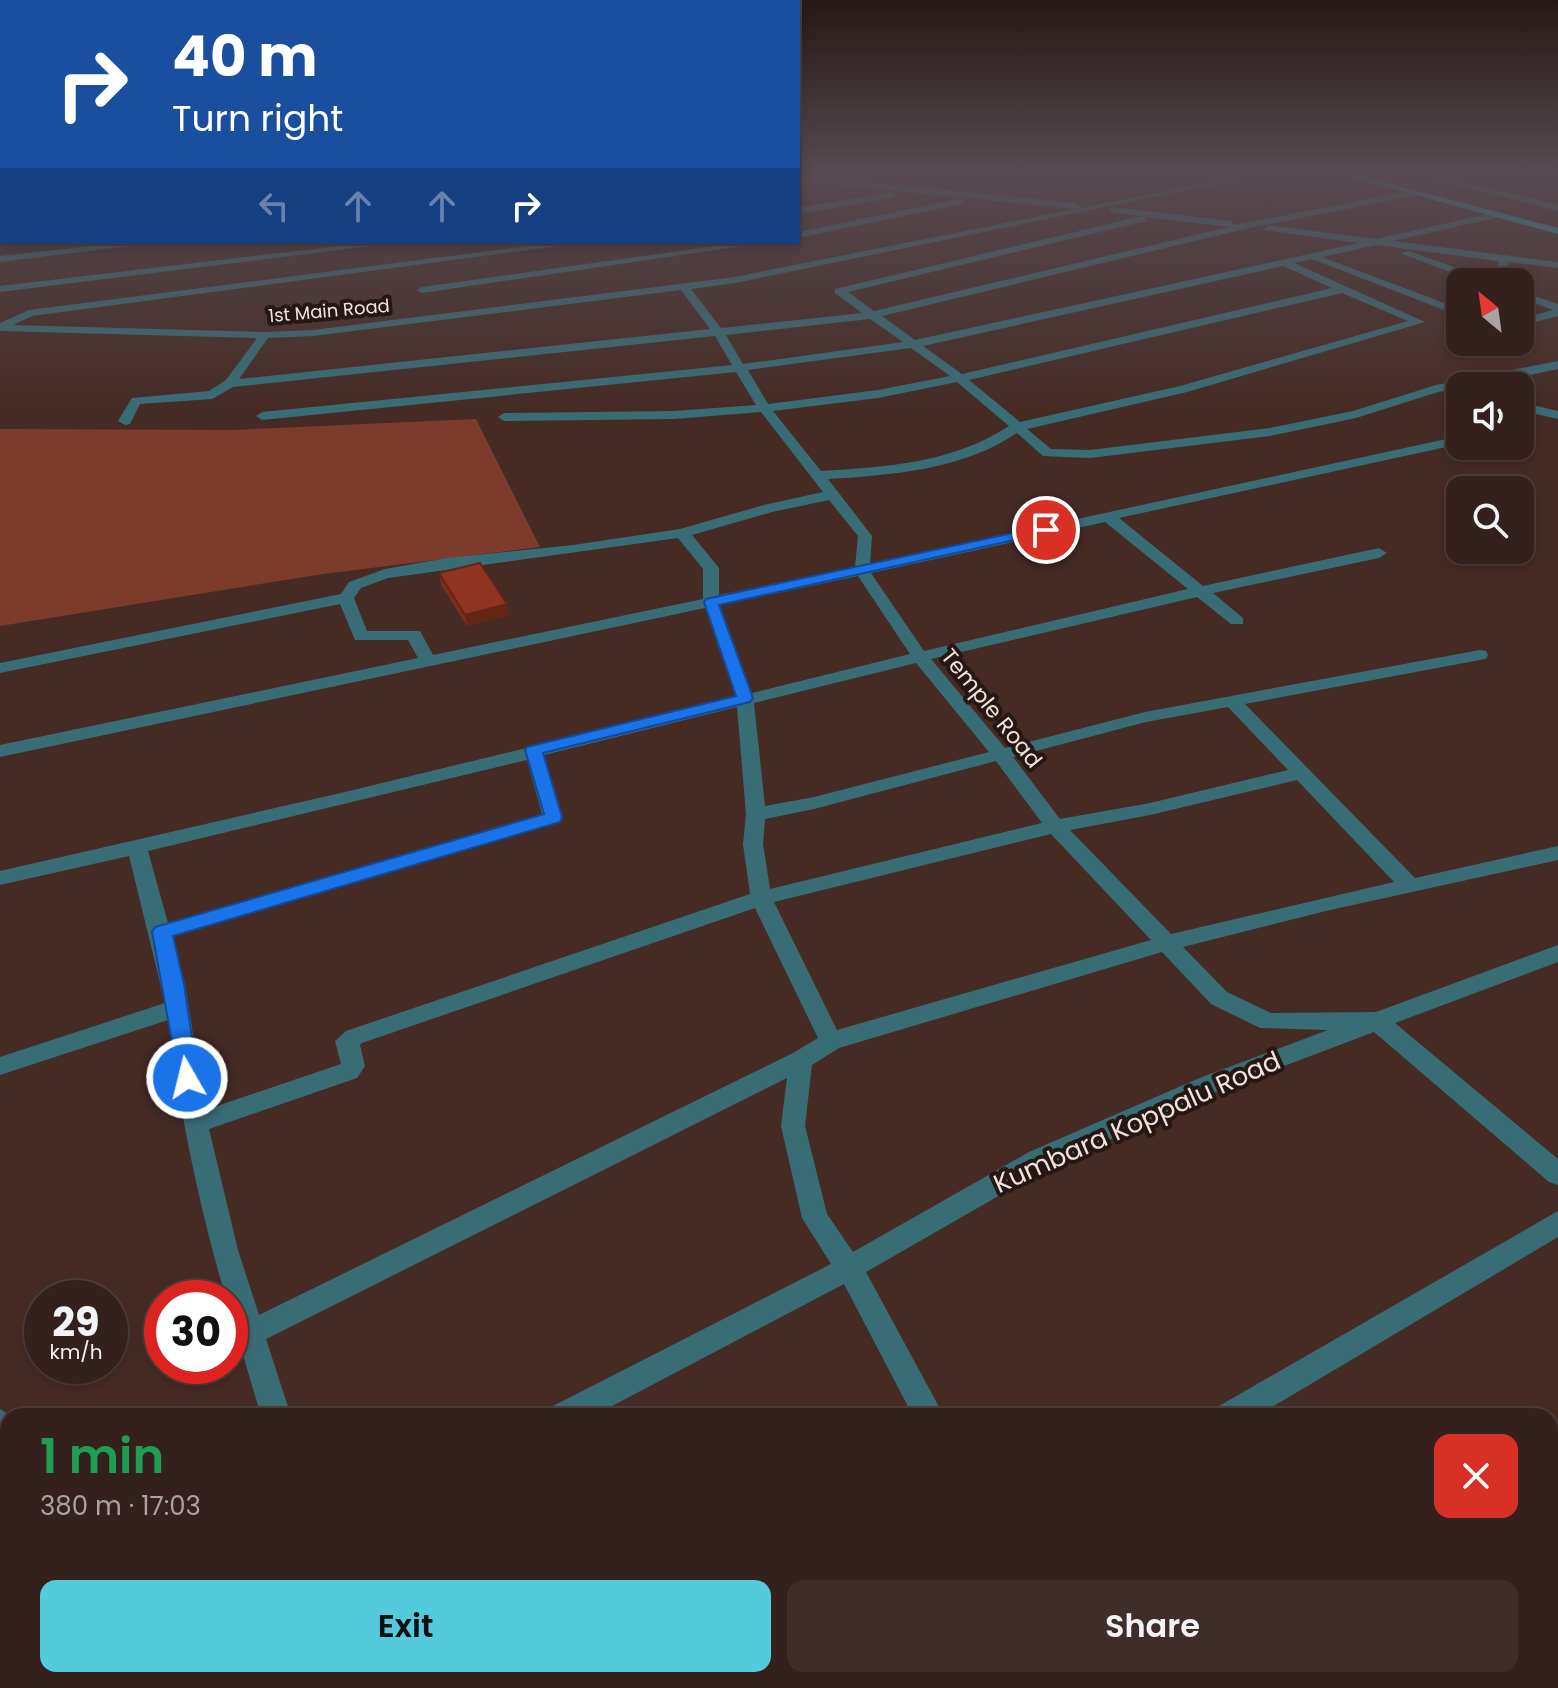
<!DOCTYPE html>
<meta charset="utf-8">
<style>
:root{--surface:#34201c;--page:#3f2d29;--text:#f1f3f6;--muted:#a9a3a3;--line:#4e3e3b;--accent:#54cadd}
body{margin:0;font-family:Poppins,sans-serif;background:var(--page);color:var(--text);height:100vh;display:flex;flex-direction:column;font-size:30px;white-space:nowrap}
*{box-sizing:border-box;margin:0}
p{font-size:26px;color:var(--muted)}
.icon{flex:none;width:44px;height:44px;fill:none;stroke:currentColor;stroke-width:2;stroke-linecap:round;stroke-linejoin:round}
.map{position:relative;flex:1;overflow:hidden}
.details{position:absolute;left:0px;top:1408px;width:1558px;height:280px;display:flex;flex-direction:column;background:var(--surface);border-radius:24px 24px 0 0;box-shadow:0 4px 12px #0003,0 0 0 2px var(--line)}
.details>*{flex:none}
.hud{position:absolute;left:0px;top:0px;width:800px;height:244px;box-shadow:0 4px 12px #0003,0 0 0 2px var(--line);background:#1a4fa0;color:#fff;overflow:hidden}
.needle{width:52px;rotate:331deg}
.fabs{position:absolute;left:1446px;top:268px;display:grid;gap:16px}
.fabs a{display:grid;place-items:center;width:88px;height:88px;border-radius:16px;background:var(--surface);box-shadow:0 4px 12px #0003,0 0 0 2px var(--line);font-size:40px}
.speed{position:absolute;left:24px;top:1280px;display:flex;gap:16px;font-size:40px;font-weight:700;text-align:center}
.speed>*{display:grid;place-content:center;width:104px;height:104px;border-radius:50%;background:var(--surface);box-shadow:0 4px 12px #0003,0 0 0 2px var(--line);line-height:1}
.speed small{font-size:20px;font-weight:400}
.speed .limit{border:12px solid #d22;background:#fff;color:#111}
.pin{position:absolute;display:grid;place-items:center;width:68px;height:68px;color:#fff;margin:-34px;border:4px solid #fff;border-radius:50%;box-shadow:0 2px 8px #0007}
.me{position:absolute;width:88px;margin:-44px;rotate:352deg;stroke-linejoin:round;filter:drop-shadow(0 0 6px #0008)}
.turn{display:flex;align-items:center;gap:28px;height:168px;padding:0 40px;font-size:36px}
.turn .icon{width:104px;height:104px;stroke-width:2.5}
.turn b{display:block;font-size:56px;line-height:68px}
.lanes{display:flex;align-items:center;height:76px;padding:0 40px;background:#0003;justify-content:center;gap:40px;direction:ltr}
.lanes .off{opacity:.35}
.round{display:grid;place-items:center;flex:none;width:84px;height:84px;border-radius:16px;background:var(--page)}
.overview{display:flex;align-items:center;justify-content:space-between;height:136px;padding:0 40px}
h1{font-size:48px;font-weight:600;line-height:60px;color:#1e9e55}
.cta{display:flex;gap:16px;margin-top:auto;padding:16px 40px}
.cta a{flex:1;height:92px;border-radius:16px;background:var(--accent);color:#111;font-size:32px;font-weight:600;line-height:92px;text-align:center}
.cta a+a{background:var(--page);color:var(--text)}
.map>svg:first-child{display:block}
.green{fill:#7d3b2c}
.lines{fill:none;stroke-linecap:round;stroke-linejoin:round}
.minor{fill:#396d76;fill-rule:evenodd}
.major{fill:#23a5b7;fill-rule:evenodd}
.wall{fill:#7b2e1c}
.shaded-wall{fill:#642517}
.building{fill:#8f3521;stroke:#642517;stroke-width:2}
.route{fill:#1a73e8;stroke:#114b97;stroke-width:2}
.labels{text-anchor:middle;stroke-width:8;stroke-linejoin:round;paint-order:stroke}
.far-street-label{font-size:18px;fill:#f3e1dc;stroke:#241714}
.street-label{font-size:22px;fill:#f3e1dc;stroke:#241714}
.near-street-label{font-size:26px;fill:#f3e1dc;stroke:#241714}
</style>
<div class="map">
<svg width="1558" height="1688" viewBox="0 0 1558 1688">
<rect width="100%" height="100%" fill="#462b25"/>
<!-- green -->
<path class="green" d="M 476,419 L 540,547 L 323,574 L 0,626 L 0,429 L 233,430 Z"/>
<g class="lines">
<!-- minor -->
<g class="minor">
<path d="M 1258,172 L 1276,172 L 735,283 L 691,289 L 721,328 L 862,313 L 835,293 L 835,289 L 1142,216 L 1109,212 L 1112,207 L 1231,221 L 1235,225 L 1415,190 L 1418,195 L 1249,228 L 882,316 L 915,340 L 1359,243 L 1264,230 L 1267,225 L 1376,239 L 1497,212 L 1500,217 L 1393,241 L 1558,262 L 1558,268 L 1509,262 L 1506,276 L 1494,282 L 1476,282 L 1400,253 L 1409,251 L 1485,278 L 1497,272 L 1498,261 L 1376,245 L 1322,257 L 1460,309 L 1460,316 L 1312,259 L 1294,263 L 1425,322 L 1187,392 L 1027,429 L 1051,449 L 1090,450 L 1270,428 L 1353,411 L 1436,385 L 1558,361 L 1558,369 L 1493,383 L 1495,386 L 1460,386 L 1460,389 L 1438,392 L 1356,418 L 1270,436 L 1090,458 L 1043,456 L 1017,433 C 962,470 892,475 828,479 L 872,536 L 870,564 L 1460,436 L 1460,444 L 1119,518 L 1203,586 L 1379,548 L 1387,553 L 1379,558 L 1213,593 L 1243,618 L 1243,624 L 1231,624 L 1197,597 L 931,659 L 1005,748 L 1145,712 L 1480,650 L 1486,651 L 1488,655 L 1486,659 L 1480,660 L 1245,704 L 1415,878 L 1558,846 L 1558,860 L 1330,910 L 1183,947 L 1227,992 L 1271,1013 L 1376,1012 L 1558,945 L 1558,962 L 1395,1023 L 1558,1159 L 1558,1185 L 1549,1182 L 1374,1032 L 1218,1091 L 1047,1168 L 866,1272 L 944,1416 L 913,1416 L 844,1284 L 593,1416 L 548,1416 L 553,1406 L 831,1264 L 802,1218 L 781,1126 L 787,1078 L 266,1339 L 291,1416 L 261,1416 L 230,1311 L 230,1298 L 226,1298 C 199,1207 180,1114 168,1020 L 0,1075 L 0,1057 L 165,1003 L 129,856 L 0,885 L 0,871 L 345,792 L 736,697 L 705,608 L 0,757 L 0,745 L 418,658 L 408,640 L 355,640 L 340,604 L 0,673 L 0,663 L 341,594 L 349,582 L 385,569 L 447,558 L 573,545 L 680,529 L 764,505 L 823,492 L 761,412 L 674,419 L 504,421 L 498,417 L 504,413 L 674,411 L 756,405 L 736,372 L 262,420 L 256,416 L 262,412 L 732,365 L 715,336 L 233,387 L 212,399 L 140,404 L 130,424 L 125,425 L 118,421 L 132,398 L 209,391 L 226,380 L 257,338 L 0,331 L 0,323 L 29,310 L 559,242 L 588,242 L 32,316 L 13,325 L 265,332 L 313,330 L 735,277 L 1075,209 L 798,181 L 798,175 L 1077,203 L 1081,208 ZM 1146,217 L 1229,227 L 874,311 L 848,292 L 1146,221 ZM 1283,266 L 1332,288 L 962,374 L 923,346 ZM 681,290 L 710,329 L 239,379 L 268,338 L 313,336 ZM 1342,293 L 1408,321 L 1180,386 L 1020,422 L 969,380 ZM 870,319 L 903,342 L 743,364 L 726,335 ZM 911,348 L 950,376 L 878,390 L 768,404 L 748,370 ZM 957,382 L 1009,426 C 953,463 886,467 821,471 L 773,411 L 878,398 ZM 829,500 L 858,536 L 855,567 L 719,595 L 719,568 L 692,535 L 772,512 ZM 1105,522 L 1188,589 L 924,651 L 871,573 ZM 678,538 L 703,569 L 703,599 L 433,655 L 420,631 L 367,631 L 354,598 L 361,588 L 388,578 ZM 858,576 L 910,654 L 752,693 L 720,605 ZM 916,663 L 989,752 L 814,797 L 765,806 L 754,703 ZM 737,707 L 746,814 L 743,844 L 750,894 L 346,1031 L 335,1041 L 341,1064 L 205,1110 L 185,984 L 172,937 L 560,822 L 563,817 L 544,755 ZM 1228,707 L 1288,770 L 1150,803 L 1060,819 L 1013,757 L 1146,722 ZM 527,760 L 542,814 L 168,923 L 148,851 ZM 996,761 L 1042,823 L 770,889 L 763,844 L 765,819 L 814,809 ZM 1297,780 L 1394,882 L 1171,934 L 1070,830 L 1150,815 ZM 1051,834 L 1151,940 L 837,1030 L 774,902 ZM 755,908 L 818,1038 L 793,1053 L 259,1315 L 238,1250 L 209,1129 L 357,1078 L 365,1066 L 360,1045 L 362,1043 ZM 1162,952 L 1211,1004 L 1260,1028 L 1328,1030 L 1202,1077 L 1029,1152 L 853,1252 L 827,1214 L 805,1126 L 812,1065 L 839,1048 Z"/>
<path d="M 1406,172 L 1422,172 L 1558,205 L 1558,211 Z"/>
<path d="M 893,192 L 896,197 L 798,214 L 798,208 Z"/>
<path d="M 963,198 L 966,203 L 798,238 L 798,232 Z"/>
<rect x="0" y="210" width="2" height="6"/>
<rect x="0" y="232" width="2" height="6"/>
<path d="M 128,242 L 161,242 L 0,262 L 0,256 Z"/>
<path d="M 373,242 L 404,242 L 0,292 L 0,286 Z"/>
<path d="M 743,242 L 770,242 L 422,293 L 417,290 L 422,287 Z"/>
<path d="M 1520,291 L 1558,304 L 1558,316 L 1520,326 L 1520,319 L 1553,310 L 1520,298 Z"/>
<path d="M 1528,404 L 1558,411 L 1558,419 L 1523,411 L 1523,405 Z"/>
<path d="M 1558,1211 L 1558,1237 L 1257,1416 L 1214,1416 L 1219,1406 Z"/>
<path d="M 0,1409 L 11,1416 L 8,1416 L 8,1498 L 0,1501 Z"/>
<path d="M 31,1680 L 107,1680 L 104,1688 L 32,1688 Z"/>
<path d="M 298,1680 L 332,1680 L 333,1688 L 299,1688 Z"/>
<path d="M 691,1680 L 737,1680 L 734,1688 L 688,1688 Z"/>
<path d="M 1013,1680 L 1047,1680 L 1049,1688 L 1015,1688 Z"/>
</g>
<!-- major -->
<path class="major" d="M 1331,172 L 1346,172 L 1558,228 L 1558,234 Z"/>
</g>
<!-- wall -->
<path class="wall" d="M 439,573 L 509,615 L 467,626 L 441,585 Z"/>
<!-- shaded-wall -->
<path class="shaded-wall" d="M 507,604 L 509,615 L 467,626 L 465,615 Z"/>
<!-- building -->
<path class="building" d="M 480,563 L 507,604 L 465,615 L 439,573 Z"/>
<!-- sky -->
<linearGradient id="sky" x2="0" y2="1"><stop stop-color="#261814"/><stop offset="0.42" stop-color="#574a51"/><stop offset="1" stop-color="#574a51" stop-opacity="0"/></linearGradient>
<rect width="1558" height="408" fill="url(#sky)"/>
<!-- route -->
<path class="route" d="M 1046,526 L 1051,527 L 1051,532 L 719,605 L 753,698 L 750,702 L 543,753 L 562,817 L 560,822 L 173,936 L 184,984 L 198,1078 L 195,1085 L 187,1087 L 180,1085 L 152,932 L 155,927 L 544,814 L 525,750 L 527,747 L 736,696 L 704,602 L 706,599 Z"/>
<g class="labels">
<!-- far-street labels -->
<g class="far-street-label">
<text transform="translate(329 311) rotate(-5)" y="6">1st Main Road</text>
</g>
<!-- street labels -->
<g class="street-label">
<text transform="translate(992 708) rotate(51)" y="8">Temple Road</text>
</g>
<!-- near-street labels -->
<g class="near-street-label">
<text transform="translate(1137 1122) rotate(-24)" y="9">Kumbara Koppalu Road</text>
</g>
</g>
</svg>
<div class="fabs">
<a><svg class="needle" viewBox="-14 -14 28 28"><path d="M0-13l5 13h-10z" fill="#e53935"/><path d="M0 13l5-13h-10z" fill="#a9a3a3"/></svg></a>
<a><svg class="icon" aria-label="sound" viewBox="0 0 24 24"><path d="M4 9h4l5-4v14l-5-4H4zM17 9q2 3 0 6"/></svg></a>
<a><svg class="icon" aria-label="search" viewBox="0 0 24 24"><circle cx="10" cy="10" r="6"/><path d="M15 15l6 6"/></svg></a>
</div>
<div class="speed"><div>29<small>km/h</small></div><div class="limit">30</div></div>
<div class="pin" style="left:1046px;top:530px;background:#d93025"><svg class="icon" aria-label="arrive" viewBox="0 0 24 24"><path d="M6 21V4h12l-3 4 3 4H6"/></svg></div>
<svg class="me" style="left:187px;top:1078px" viewBox="-20 -20 40 40"><circle r="17" fill="#1a73e8" stroke="#fff" stroke-width="3"/><path d="M0-11L8 9 0 5-8 9z" fill="#fff"/></svg>
<div class="hud">
<div class="turn"><svg class="icon" aria-label="right" viewBox="0 0 24 24"><path d="M7 20v-9h11M14 6l5 5-5 5"/></svg><div><b>40 m</b>Turn right</div></div>
<div class="lanes"><svg class="icon off" aria-label="left" viewBox="0 0 24 24"><path d="M17 20v-9H6M10 6l-5 5 5 5"/></svg><svg class="icon off" aria-label="ahead" viewBox="0 0 24 24"><path d="M12 20V5M6 11l6-6 6 6"/></svg><svg class="icon off" aria-label="ahead" viewBox="0 0 24 24"><path d="M12 20V5M6 11l6-6 6 6"/></svg><svg class="icon" aria-label="right" viewBox="0 0 24 24"><path d="M7 20v-9h11M14 6l5 5-5 5"/></svg></div>
</div>
<section class="details">
<div class="overview"><div><h1>1 min</h1><p>380 m · 17:03</p></div><a class="round" style="background:#d93025;color:#fff"><svg class="icon" aria-label="close" viewBox="0 0 24 24"><path d="M6 6l12 12M18 6L6 18"/></svg></a></div>
<div class="cta"><a>Exit</a><a>Share</a></div>
</section>
</div>
